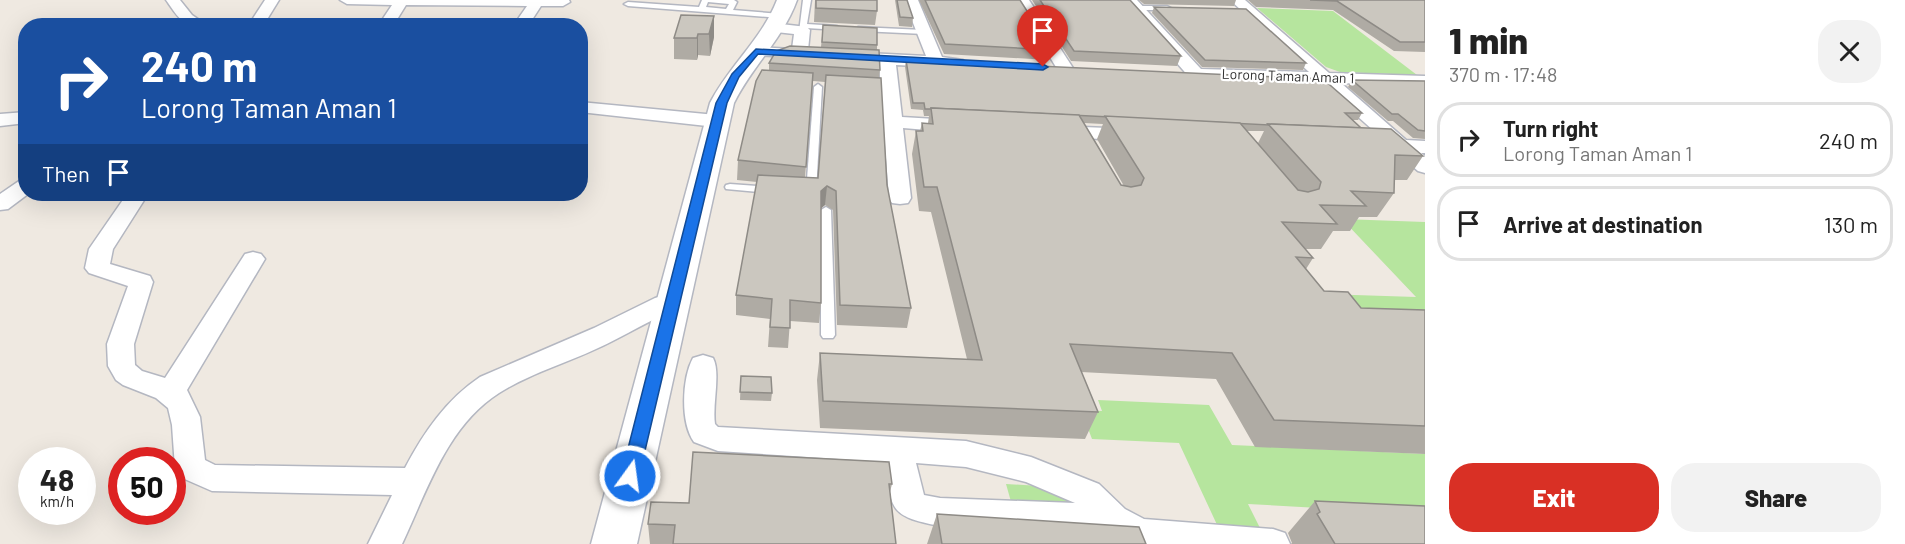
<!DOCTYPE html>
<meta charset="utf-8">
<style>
:root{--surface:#fff;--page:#f2f2f2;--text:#222;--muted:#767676;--line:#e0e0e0;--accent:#d93025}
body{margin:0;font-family:Barlow,sans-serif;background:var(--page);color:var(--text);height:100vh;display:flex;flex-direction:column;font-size:22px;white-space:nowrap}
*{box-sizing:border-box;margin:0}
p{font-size:20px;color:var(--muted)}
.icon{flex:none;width:33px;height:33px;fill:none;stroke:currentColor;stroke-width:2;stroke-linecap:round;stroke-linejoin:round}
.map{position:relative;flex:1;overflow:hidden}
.panel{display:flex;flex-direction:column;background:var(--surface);width:480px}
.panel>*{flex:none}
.banner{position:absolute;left:18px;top:18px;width:570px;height:183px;border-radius:24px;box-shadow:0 6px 24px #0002;background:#1a4fa0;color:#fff;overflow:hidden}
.speed{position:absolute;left:18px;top:447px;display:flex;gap:12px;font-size:30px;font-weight:700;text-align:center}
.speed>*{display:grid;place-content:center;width:78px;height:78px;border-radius:50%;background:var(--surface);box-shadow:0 6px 24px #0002;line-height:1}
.speed small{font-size:15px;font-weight:400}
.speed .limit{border:9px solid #d22;background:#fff;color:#111}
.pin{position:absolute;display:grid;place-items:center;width:51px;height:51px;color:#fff;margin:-62px -26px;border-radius:50% 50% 50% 0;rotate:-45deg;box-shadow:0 0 6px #0007}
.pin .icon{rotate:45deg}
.me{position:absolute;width:66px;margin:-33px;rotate:14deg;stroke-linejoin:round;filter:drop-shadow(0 0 4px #0008)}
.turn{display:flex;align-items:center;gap:21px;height:126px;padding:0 24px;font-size:27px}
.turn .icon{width:78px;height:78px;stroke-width:2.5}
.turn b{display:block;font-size:42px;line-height:51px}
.then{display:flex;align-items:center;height:57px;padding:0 24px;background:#0003;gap:12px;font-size:22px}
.round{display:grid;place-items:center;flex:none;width:63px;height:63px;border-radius:24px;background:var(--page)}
.summary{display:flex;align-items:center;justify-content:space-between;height:102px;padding:0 24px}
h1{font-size:36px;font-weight:800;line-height:45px}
.action{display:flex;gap:12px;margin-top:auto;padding:12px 24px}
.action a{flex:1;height:69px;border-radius:24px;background:var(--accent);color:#fff;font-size:24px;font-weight:800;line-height:69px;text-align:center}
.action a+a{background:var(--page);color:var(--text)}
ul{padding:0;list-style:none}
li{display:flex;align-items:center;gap:18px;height:75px;margin:0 12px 9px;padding:0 12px;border:3px solid var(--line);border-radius:24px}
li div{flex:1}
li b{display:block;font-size:22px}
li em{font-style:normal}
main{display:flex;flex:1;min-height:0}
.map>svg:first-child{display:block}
.green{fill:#b6e59e}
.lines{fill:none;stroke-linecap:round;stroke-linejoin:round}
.lane-casing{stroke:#b4b7c1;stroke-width:3}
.street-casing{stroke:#b4b7c1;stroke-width:3}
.secondary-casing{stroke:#b4b7c1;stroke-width:3}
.lane{fill:#fff;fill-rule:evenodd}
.street{fill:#fff;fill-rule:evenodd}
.secondary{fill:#fff;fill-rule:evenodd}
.wall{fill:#afaba4;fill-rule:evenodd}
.shaded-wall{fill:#8e8b86}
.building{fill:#cbc7bf;stroke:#8e8b86;stroke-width:1.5}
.route{fill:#1a73e8;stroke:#114b97;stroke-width:1.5}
.labels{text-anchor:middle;stroke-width:4.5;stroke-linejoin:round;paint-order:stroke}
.far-street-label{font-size:14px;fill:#2e2e2e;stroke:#fff}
</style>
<main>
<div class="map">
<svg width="1425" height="544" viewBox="0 0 1425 544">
<rect width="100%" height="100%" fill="#efe9e1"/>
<!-- green -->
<g class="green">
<path d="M 1257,8 L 1333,11 L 1417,75 L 1340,72 L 1326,67 Z"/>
<path d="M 1342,219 L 1425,222 L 1425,342 L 1293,293 L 1416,297 Z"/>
<path d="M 1098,400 L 1209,405 L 1232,445 L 1425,454 L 1425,514 L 1248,504 L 1262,532 L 1219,529 L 1179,443 L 1092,439 L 1081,410 L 1102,411 Z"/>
<path d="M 1006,484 L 1040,486 L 1078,496 L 1088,509 L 1015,516 Z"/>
</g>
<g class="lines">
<!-- lane casing -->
<g class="lane-casing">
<g id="lane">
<path d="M 702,0 L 734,0 L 737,2 L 733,10 L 781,14 L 785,16 L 781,18 L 628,6 L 624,4 L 628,2 L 699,7 ZM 708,2 L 729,4 L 726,9 L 706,7 Z"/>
<path d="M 803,0 L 811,0 L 807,24 L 837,26 L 841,28 L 840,30 L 806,28 L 805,32 L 799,32 Z"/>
<path d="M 1133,6 L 1167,6 L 1171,8 L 1167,10 L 1136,10 L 1132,8 Z"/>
<path d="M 858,27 L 924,30 L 928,32 L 924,34 L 861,31 L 858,31 Z"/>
<path d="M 818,84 L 822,87 L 816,192 L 811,195 L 806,192 L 814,87 Z"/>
<path d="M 730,184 L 771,187 L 776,190 L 771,193 L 726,189 L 725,187 L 726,185 Z"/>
<path d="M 826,207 L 831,210 L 835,335 L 833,338 L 823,338 L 821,335 L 821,210 Z"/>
</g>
</g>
<!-- street casing -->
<g class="street-casing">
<g id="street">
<path d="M 166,0 L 180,0 L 192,15 L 208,26 C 182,26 180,20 166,0 Z"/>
<path d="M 265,0 L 279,0 L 263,26 L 248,26 Z"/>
<path d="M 340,0 L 569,0 L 570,2 L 563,6 L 541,6 L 528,26 L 513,26 L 527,6 L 406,5 L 393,26 L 378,26 L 392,5 L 347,4 Z"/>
<path d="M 904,0 L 918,0 L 942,57 L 963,60 L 965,63 L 957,68 L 896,65 L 902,117 L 952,120 L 959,122 L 961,126 L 959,130 L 952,132 L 903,128 L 911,198 L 908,203 L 900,204 L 892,203 L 889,198 L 879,64 L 848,62 L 840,57 L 848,52 L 926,56 Z"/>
<path d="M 1019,0 L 1029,0 L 1073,68 L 1071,72 L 1059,72 L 1017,3 Z"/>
<path d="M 1122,0 L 1137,0 L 1201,69 L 1309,72 L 1230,0 L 1245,0 L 1329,73 L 1425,76 L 1425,86 L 1341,83 L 1406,140 L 1425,141 L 1425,153 L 1421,153 L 1425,156 L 1425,173 L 1418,171 L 1396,152 L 1372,149 L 1369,145 L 1372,141 L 1383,139 L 1320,83 L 1190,78 Z"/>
<path d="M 772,23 L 807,27 L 810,30 L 808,50 L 816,55 L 814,58 L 750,55 L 748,52 L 750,49 L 756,47 L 792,49 L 794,34 L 767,31 L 764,28 Z"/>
<path d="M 580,102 L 716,115 L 723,117 L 725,121 L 723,125 L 716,127 L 580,112 Z"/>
<path d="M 26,112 L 26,123 L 0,126 L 0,114 Z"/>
<path d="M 1059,126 L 1132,129 L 1139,131 L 1142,135 L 1139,139 L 1132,141 L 1052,136 L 1050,132 L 1052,128 Z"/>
<path d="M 26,179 L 26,194 L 28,194 L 8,209 L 0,210 L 0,194 L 19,181 Z"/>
<path d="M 127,194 L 148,194 L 113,249 L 110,264 L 150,276 L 153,282 L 134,344 L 135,365 L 142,371 L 165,378 L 245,254 L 253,252 L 261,254 L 265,259 L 187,390 L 200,417 L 205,460 L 215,465 L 405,468 C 424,432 446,400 480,377 L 594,328 L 655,298 L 673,293 L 682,295 L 686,301 L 682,307 C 652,318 625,336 596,349 C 564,364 529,374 499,393 C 447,426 427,491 402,544 L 368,544 L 392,495 L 212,491 L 180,477 L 175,468 L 172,425 L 168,408 L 156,398 L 123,385 L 116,380 L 108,366 L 107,344 L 128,286 L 89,273 L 85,268 L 89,249 Z"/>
<path d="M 703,355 L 713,358 C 721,373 712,405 715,424 L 718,427 L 966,441 L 1031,457 L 1099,484 L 1125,509 L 1144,519 L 1273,529 L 1285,533 L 1290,544 L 1126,544 L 1108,533 L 940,526 C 889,516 892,511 885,462 L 718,451 L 694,442 C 680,423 682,378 693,358 ZM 916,463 L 966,467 L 1026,482 L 1075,503 L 940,498 L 924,495 Z"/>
</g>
</g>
<!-- secondary casing -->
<g class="secondary-casing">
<path id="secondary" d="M 777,0 L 797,0 C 783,39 752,66 734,103 L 637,544 L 591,544 L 710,103 C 729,66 762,39 777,0 Z"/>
</g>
<!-- lane -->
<use href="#lane" class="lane"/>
<!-- street -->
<use href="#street" class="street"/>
<!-- secondary -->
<use href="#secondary" class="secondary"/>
</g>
<!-- wall -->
<g class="wall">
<path d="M 815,0 L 877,0 L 877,11 L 875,25 L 814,22 Z"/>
<path d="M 895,0 L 907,0 L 913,18 L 912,27 L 899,26 Z"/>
<path d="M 919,0 L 1020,0 L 1052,50 L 1049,60 L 944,54 Z"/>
<path d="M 1032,0 L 1130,0 L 1181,56 L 1177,66 L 1071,61 Z"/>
<path d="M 1139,0 L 1236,0 L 1234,6 L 1144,4 Z"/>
<path d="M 1248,0 L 1425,0 L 1425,52 L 1394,51 L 1333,10 L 1256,7 Z"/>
<path d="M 1154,7 L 1306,63 L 1303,70 L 1202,67 L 1152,13 Z"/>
<path d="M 714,16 L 714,37 L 710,56 L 698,55 L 697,60 L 674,59 L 674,38 Z"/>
<path d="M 823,25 L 877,45 L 877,50 L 880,70 L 879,78 L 887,185 L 911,308 L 907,328 L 837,325 L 833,210 L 825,205 L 821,208 L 821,303 L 819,323 L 790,321 L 788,348 L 768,347 L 770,319 L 736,315 L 736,295 L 757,182 L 737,180 L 738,160 L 769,70 L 769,63 L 821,47 ZM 813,81 L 825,82 L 818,178 L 805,177 Z"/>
<path d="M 906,60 L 1362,113 L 1358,120 L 1352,120 L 1361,128 L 1423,156 L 1407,180 L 1394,180 L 1394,193 L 1377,217 L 1359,217 L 1350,231 L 1333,231 L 1321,249 L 1305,249 L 1313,258 L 1306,269 L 1324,291 L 1361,308 L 1425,310 L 1425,454 L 1255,447 L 1216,379 L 1081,372 L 1098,412 L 1085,439 L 820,428 L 817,380 L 820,353 L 967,359 L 931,212 L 919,211 L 912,154 L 916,131 L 920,131 L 922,123 L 928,123 L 929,116 L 924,116 L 923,110 L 911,109 L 905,67 ZM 1084,123 L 1103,124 L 1097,139 L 1124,186 L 1121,185 ZM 1247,131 L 1264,131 L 1258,143 Z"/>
<path d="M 1352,80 L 1425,81 L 1425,139 L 1413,138 L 1393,121 L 1388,121 L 1348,87 Z"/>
<path d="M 741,376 L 772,393 L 771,401 L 740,400 Z"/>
<path d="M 892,484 L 890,492 L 896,544 L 650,544 L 648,524 L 689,503 Z"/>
<path d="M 1315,501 L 1425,544 L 1291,544 L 1292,543 L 1288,533 Z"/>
<path d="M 937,514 L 1146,544 L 927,544 Z"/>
</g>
<!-- shaded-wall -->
<g class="shaded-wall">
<path d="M 714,16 L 714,37 L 710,56 L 709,34 Z"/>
<path d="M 698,34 L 698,55 L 697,60 L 697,38 Z"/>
<path d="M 827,186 L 825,205 L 819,210 L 821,191 Z"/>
</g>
<!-- building -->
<g class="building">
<path d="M 816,0 L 877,0 L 877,11 L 816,8 Z"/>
<path d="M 897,0 L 907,0 L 913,18 L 900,17 Z"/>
<path d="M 925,0 L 1020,0 L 1052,50 L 945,44 Z"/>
<path d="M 1040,0 L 1130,0 L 1181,56 L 1074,51 Z"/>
<path d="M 1310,0 L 1425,0 L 1425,42 L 1400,42 L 1337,1 Z"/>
<path d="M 1154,7 L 1246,9 L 1306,63 L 1205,60 Z"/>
<path d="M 681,15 L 714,16 L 709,34 L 698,34 L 697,38 L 674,38 Z"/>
<path d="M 823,25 L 877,28 L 877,45 L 822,42 Z"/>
<path d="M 790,46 L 879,50 L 880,70 L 769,63 L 776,51 Z"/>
<path d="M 906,60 L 1323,79 L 1362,113 L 1345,113 L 1361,128 L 1268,124 L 1269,125 L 931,108 L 931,109 L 925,109 L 924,103 L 913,103 Z"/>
<path d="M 762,70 L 813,73 L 806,167 L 738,160 L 756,81 Z"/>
<path d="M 826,75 L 881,78 L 887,185 L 911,308 L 840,305 L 836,191 L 827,186 L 821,191 L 821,303 L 790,300 L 790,328 L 770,327 L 772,299 L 736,295 L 758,175 L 818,178 Z"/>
<path d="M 1352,80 L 1425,81 L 1425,131 L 1418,130 L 1398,114 L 1392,114 Z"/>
<path d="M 931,108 L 1079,115 L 1121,185 L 1131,187 L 1141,185 L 1144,178 L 1105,116 L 1240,123 L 1298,190 L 1308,192 L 1319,189 L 1321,182 L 1268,124 L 1391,129 L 1423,156 L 1395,155 L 1394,193 L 1351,191 L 1366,206 L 1320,205 L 1337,224 L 1282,222 L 1313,258 L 1296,257 L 1324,291 L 1348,292 L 1361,308 L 1425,310 L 1425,426 L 1274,420 L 1232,353 L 1070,344 L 1098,412 L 823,401 L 820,353 L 982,360 L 937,187 L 924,187 L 916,131 L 923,131 L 922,123 L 933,124 Z"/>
<path d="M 741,376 L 771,377 L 772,393 L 740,392 Z"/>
<path d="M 693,452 L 889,462 L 892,484 L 889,484 L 896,544 L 673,544 L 675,525 L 648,524 L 651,502 L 689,503 Z"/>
<path d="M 1315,501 L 1425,506 L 1425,544 L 1335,544 L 1317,514 L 1320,512 Z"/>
<path d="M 937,514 L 1139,527 L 1146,544 L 942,544 Z"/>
</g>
<!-- route -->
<path class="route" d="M 756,49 L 1043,64 L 1048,67 L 1043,70 L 758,54 L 739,77 L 727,103 L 639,476 L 637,481 L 630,484 L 624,481 L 621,476 L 716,103 L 732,74 Z"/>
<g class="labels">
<!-- far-street labels -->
<g class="far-street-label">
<text transform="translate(1288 76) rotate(2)" y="5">Lorong Taman Aman 1</text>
</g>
</g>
</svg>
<div class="speed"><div>48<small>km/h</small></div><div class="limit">50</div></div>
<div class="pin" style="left:1043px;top:67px;background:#d93025"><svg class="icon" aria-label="arrive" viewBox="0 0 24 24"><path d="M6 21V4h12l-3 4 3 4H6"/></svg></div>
<svg class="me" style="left:630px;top:476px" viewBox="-20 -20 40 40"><circle r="17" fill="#1a73e8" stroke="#fff" stroke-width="3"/><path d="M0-11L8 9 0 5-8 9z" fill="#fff"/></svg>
<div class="banner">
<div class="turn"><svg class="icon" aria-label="right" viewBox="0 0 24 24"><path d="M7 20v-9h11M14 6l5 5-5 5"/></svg><div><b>240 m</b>Lorong Taman Aman 1</div></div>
<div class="then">Then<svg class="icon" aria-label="arrive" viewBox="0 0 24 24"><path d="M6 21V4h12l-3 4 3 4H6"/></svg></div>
</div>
</div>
<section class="panel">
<div class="summary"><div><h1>1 min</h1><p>370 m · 17:48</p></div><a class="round"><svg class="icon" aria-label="close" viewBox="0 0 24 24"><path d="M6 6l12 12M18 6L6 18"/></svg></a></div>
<ul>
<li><svg class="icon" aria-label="right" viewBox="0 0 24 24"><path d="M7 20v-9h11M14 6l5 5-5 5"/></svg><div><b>Turn right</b><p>Lorong Taman Aman 1</p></div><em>240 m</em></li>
<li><svg class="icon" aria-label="arrive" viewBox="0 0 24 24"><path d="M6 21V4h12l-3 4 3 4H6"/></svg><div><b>Arrive at destination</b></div><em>130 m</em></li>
</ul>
<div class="action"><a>Exit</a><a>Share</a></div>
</section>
</main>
